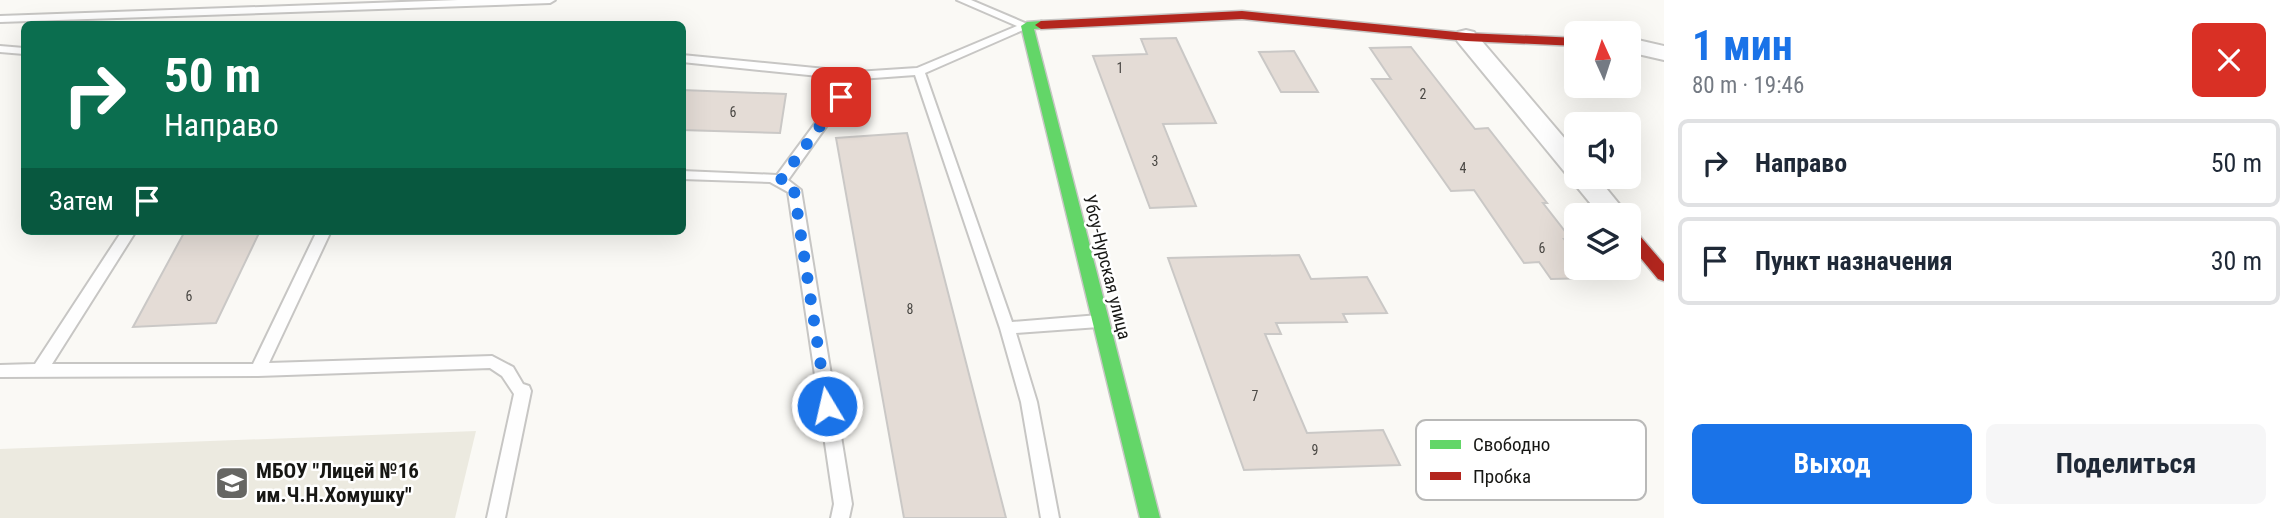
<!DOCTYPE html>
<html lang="ru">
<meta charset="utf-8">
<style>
:root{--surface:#fff;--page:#f6f6f7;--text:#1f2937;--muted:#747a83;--line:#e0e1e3;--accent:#1a73e8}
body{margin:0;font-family:"Roboto Condensed",sans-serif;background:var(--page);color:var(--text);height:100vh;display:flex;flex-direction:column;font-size:26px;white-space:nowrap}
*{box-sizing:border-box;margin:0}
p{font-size:23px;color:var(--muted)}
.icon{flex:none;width:38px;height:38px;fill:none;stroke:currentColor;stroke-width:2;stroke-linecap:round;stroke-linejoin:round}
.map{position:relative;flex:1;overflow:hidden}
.panel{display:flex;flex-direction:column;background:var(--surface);width:630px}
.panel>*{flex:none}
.top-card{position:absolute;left:21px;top:21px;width:665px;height:214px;border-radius:10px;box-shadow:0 7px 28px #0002;background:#0b6e4f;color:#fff;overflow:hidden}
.needle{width:46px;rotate:357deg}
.controls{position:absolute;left:1564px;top:21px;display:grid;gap:14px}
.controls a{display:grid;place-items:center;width:77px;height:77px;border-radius:10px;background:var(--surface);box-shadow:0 7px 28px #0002;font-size:35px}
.pin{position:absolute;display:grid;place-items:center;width:60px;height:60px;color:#fff;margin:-30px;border-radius:14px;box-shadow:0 4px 10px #0006}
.me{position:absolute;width:77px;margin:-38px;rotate:351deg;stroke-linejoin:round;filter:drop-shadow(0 0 5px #0008)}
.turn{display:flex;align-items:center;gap:24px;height:147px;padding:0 28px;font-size:32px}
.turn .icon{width:91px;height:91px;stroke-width:2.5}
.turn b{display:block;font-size:49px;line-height:60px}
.then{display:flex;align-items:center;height:66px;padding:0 28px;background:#0003;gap:14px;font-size:26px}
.round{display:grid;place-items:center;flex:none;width:74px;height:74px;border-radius:10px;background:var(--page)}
.overview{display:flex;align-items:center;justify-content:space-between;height:119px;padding:0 28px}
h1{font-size:42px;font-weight:700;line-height:52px;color:var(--accent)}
.cta{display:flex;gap:14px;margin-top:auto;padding:14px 28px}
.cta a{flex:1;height:80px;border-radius:10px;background:var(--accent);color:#fff;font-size:28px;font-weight:700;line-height:80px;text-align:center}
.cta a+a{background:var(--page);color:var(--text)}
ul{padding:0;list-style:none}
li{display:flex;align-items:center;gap:21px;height:88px;margin:0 14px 10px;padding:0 14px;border:4px solid var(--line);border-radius:10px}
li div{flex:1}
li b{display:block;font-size:26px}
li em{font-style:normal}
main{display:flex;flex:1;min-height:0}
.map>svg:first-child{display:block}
.built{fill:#eceae0}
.building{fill:#e4dcd6;stroke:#cac8c6;stroke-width:2}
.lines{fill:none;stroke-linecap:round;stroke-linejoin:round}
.lane-casing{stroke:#c7c6c4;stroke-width:4}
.street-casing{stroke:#c7c6c4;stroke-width:4}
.fast-casing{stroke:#c7c6c4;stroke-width:3}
.jam-casing{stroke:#c7c6c4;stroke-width:3}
.lane{fill:#fefefe;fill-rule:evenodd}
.street{fill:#fefefe;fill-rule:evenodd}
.fast{fill:#63d668;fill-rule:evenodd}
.jam{fill:#b3261e;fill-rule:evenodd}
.route{stroke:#1a73e8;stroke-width:12;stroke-dasharray:0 21.6}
.labels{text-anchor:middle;stroke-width:5;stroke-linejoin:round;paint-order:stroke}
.number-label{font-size:14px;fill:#4a4844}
.street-label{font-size:18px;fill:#171714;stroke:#fff}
.near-poi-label{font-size:21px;font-weight:bold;fill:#171714;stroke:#fff;text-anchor:start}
.key{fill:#fff;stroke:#b9b9b8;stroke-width:2}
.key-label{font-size:19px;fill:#171714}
</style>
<main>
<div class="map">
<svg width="1664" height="518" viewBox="0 0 1664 518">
<rect width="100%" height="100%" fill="#faf9f5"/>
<!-- built -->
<path class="built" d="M 476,431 L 455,518 L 0,518 L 0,449 Z"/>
<!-- building -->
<g class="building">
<path d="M 1176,38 L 1216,123 L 1163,124 L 1196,206 L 1150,208 L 1093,56 L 1147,54 L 1141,39 Z"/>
<path d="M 1411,47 L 1475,129 L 1488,128 L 1547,203 L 1543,203 L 1571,239 L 1564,239 L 1577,256 L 1577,268 L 1586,268 L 1593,278 L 1551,279 L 1539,262 L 1524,263 L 1474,190 L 1451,191 L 1372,79 L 1391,79 L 1370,48 Z"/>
<path d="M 1294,51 L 1318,92 L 1281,92 L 1259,52 Z"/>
<path d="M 682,90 L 786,94 L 780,133 L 682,130 Z"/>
<path d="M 907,133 L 1006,518 L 904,518 L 836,138 Z"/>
<path d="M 185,231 L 260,231 L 216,323 L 133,327 Z"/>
<path d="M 1299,255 L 1311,279 L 1367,277 L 1387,313 L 1343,314 L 1347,322 L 1276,323 L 1281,334 L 1265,334 L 1307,433 L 1383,430 L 1400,465 L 1244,470 L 1168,258 Z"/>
</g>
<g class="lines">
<!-- lane casing -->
<g class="lane-casing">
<g id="lane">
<path d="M 458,0 L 555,0 L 550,3 L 0,22 L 0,16 Z"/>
<path d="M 957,0 L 971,0 L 1032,26 L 925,73 L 1012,322 L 1099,315 L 1104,317 L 1106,321 L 1104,325 L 1099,327 L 1016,333 L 1037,402 L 1059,518 L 1041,518 L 1021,402 L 1000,328 L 915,75 L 860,79 L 788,180 L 801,190 L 852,504 L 849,518 L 831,518 L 834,504 L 788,192 L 770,182 L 682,179 L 682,171 L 777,175 L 848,79 L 682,62 L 682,55 L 856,72 L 917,68 L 1017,26 Z"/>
<path d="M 0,46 L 24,48 L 24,54 L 0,52 Z"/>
<path d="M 122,231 L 136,231 L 52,364 L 253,364 L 317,231 L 331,231 L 269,363 L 492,356 L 513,367 L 523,384 L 529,386 L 531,391 L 505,518 L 487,518 L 514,394 L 502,376 L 490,368 L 258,376 L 0,377 L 0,365 L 35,364 Z"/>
</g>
</g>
<!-- street casing -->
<g class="street-casing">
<g id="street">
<path d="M 1466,30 L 1474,32 L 1577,153 L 1577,177 L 1597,177 L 1628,215 L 1600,215 L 1458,42 L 1455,37 L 1458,32 Z"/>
<path d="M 1629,38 L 1664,46 L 1664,60 L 1629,52 Z"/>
</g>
</g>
<!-- fast casing -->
<g class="fast-casing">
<path id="fast" d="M 1041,21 L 1045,22 L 1045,28 L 1034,29 L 1160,518 L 1140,518 L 1021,26 L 1027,22 Z"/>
</g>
<!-- jam casing -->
<g class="jam-casing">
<g id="jam">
<path d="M 1242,11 L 1466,33 L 1577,38 L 1577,46 L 1466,41 L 1242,19 L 1041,29 L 1035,25 L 1041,21 Z"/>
<path d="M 1629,227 L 1634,229 L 1664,264 L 1664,281 L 1658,279 L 1629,244 Z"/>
</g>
</g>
<!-- lane -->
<use href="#lane" class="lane"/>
<!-- street -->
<use href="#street" class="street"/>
<!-- fast -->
<use href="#fast" class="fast"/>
<!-- jam -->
<use href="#jam" class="jam"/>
</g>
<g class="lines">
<!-- route -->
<path class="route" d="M 827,406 L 794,190 L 780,181 L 841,97"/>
</g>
<!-- icons -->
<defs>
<g id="school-square" transform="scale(1.75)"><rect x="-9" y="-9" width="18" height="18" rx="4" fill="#666663" stroke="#fff"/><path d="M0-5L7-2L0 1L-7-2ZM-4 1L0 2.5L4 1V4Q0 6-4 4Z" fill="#fff"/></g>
</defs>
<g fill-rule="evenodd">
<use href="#school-square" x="232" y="483"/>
</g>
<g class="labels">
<!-- number labels -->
<g class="number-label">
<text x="1120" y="73">1</text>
<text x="1423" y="99">2</text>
<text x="733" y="117">6</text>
<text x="1155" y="166">3</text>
<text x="1463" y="173">4</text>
<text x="1542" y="253">6</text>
<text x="189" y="301">6</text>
<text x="910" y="314">8</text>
<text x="1255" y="401">7</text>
<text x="1315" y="455">9</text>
</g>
<!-- street labels -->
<g class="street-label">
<text transform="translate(1107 267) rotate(76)" y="6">Убсу-Нурская улица</text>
</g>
<!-- near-poi labels -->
<g class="near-poi-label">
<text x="256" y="478">МБОУ "Лицей №16<tspan x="256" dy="24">им.Ч.Н.Хомушку"</tspan></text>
</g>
</g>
<!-- legend -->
<rect x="1416" y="420" width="230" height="80" rx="10" class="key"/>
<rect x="1430" y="440" width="31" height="9" fill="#63d668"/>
<rect x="1430" y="472" width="31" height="8" fill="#b3261e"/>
<g class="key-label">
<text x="1473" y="451">Свободно</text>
<text x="1473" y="483">Пробка</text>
</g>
</svg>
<div class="controls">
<a><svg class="needle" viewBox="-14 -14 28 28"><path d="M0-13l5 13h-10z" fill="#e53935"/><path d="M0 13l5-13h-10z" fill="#747a83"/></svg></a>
<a><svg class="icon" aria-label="sound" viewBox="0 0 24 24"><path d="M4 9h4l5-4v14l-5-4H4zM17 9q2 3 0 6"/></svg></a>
<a><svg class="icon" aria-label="layers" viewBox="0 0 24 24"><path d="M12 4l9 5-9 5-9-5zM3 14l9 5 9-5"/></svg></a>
</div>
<div class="pin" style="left:841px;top:97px;background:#d93025"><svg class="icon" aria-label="arrive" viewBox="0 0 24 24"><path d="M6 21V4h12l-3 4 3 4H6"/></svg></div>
<svg class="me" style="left:827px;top:406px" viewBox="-20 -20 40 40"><circle r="17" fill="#1a73e8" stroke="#fff" stroke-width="3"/><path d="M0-11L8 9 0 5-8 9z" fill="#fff"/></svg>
<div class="top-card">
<div class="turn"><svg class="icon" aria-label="right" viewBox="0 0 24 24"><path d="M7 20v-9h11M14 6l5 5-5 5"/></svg><div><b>50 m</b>Направо</div></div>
<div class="then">Затем<svg class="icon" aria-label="arrive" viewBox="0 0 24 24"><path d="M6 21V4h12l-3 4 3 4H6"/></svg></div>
</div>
</div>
<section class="panel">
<div class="overview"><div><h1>1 мин</h1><p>80 m · 19:46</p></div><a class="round" style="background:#d93025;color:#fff"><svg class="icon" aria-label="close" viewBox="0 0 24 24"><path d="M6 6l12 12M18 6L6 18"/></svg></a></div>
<ul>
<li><svg class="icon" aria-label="right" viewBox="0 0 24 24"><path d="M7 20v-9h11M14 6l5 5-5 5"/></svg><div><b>Направо</b></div><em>50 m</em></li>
<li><svg class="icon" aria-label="arrive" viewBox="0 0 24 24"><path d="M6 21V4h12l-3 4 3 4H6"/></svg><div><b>Пункт назначения</b></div><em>30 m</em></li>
</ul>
<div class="cta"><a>Выход</a><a>Поделиться</a></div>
</section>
</main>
